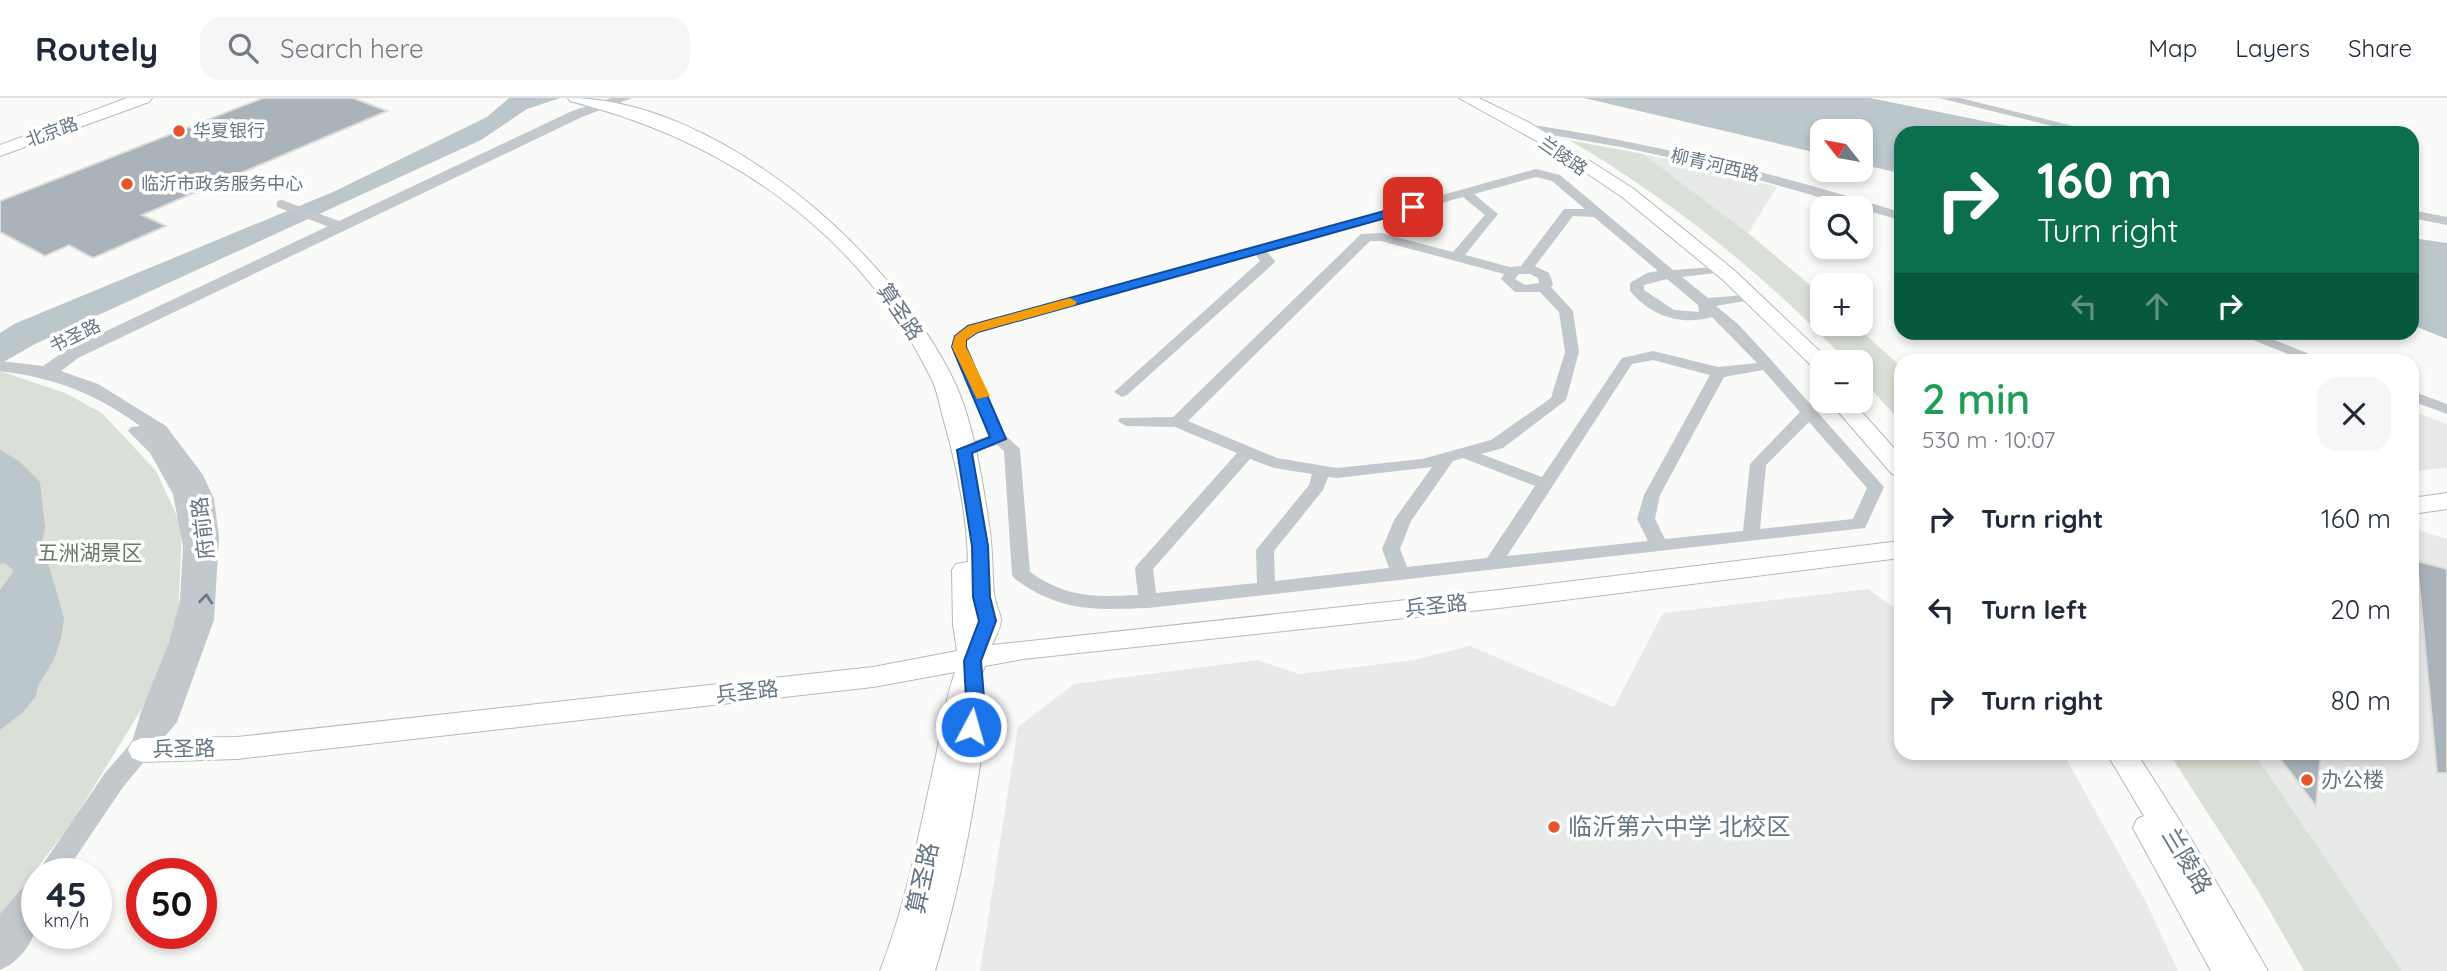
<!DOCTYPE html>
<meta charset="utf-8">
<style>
:root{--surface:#fff;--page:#f6f6f7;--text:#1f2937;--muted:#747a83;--line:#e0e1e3}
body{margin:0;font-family:Quicksand,"Noto Sans SC",sans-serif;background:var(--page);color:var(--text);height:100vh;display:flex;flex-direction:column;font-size:26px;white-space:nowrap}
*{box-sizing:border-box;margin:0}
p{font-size:23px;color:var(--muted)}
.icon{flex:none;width:38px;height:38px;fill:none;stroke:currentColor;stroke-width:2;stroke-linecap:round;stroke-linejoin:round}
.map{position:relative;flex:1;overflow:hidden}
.panel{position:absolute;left:1894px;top:256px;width:525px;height:406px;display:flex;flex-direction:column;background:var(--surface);border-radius:21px;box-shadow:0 4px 10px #0003}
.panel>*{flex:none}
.guide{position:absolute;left:1894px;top:28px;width:525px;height:214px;border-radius:21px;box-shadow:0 4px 10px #0003;background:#0b6e4f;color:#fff;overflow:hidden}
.needle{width:46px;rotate:301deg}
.buttons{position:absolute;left:1810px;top:21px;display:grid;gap:14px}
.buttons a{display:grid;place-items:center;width:63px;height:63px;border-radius:14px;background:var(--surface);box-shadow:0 4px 10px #0003;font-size:35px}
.speed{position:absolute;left:21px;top:760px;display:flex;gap:14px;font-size:35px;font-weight:700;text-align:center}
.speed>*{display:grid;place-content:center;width:91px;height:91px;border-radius:50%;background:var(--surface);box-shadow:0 4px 10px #0003;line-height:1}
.speed small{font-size:18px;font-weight:400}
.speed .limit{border:10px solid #d22;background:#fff;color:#111}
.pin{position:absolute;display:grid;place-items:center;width:60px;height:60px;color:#fff;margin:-30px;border-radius:14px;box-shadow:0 4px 10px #0006}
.me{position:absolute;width:77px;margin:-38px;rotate:6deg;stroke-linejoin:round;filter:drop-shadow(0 0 5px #0008)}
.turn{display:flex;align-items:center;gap:24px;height:147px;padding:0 28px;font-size:32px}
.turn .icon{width:91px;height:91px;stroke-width:2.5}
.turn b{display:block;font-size:49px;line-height:60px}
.lanes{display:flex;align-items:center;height:66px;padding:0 28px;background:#0003;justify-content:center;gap:35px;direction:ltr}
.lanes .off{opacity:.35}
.round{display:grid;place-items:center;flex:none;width:74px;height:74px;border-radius:21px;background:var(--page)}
.summary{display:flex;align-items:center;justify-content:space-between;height:119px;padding:0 28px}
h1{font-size:42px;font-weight:600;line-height:52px;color:#1e9e55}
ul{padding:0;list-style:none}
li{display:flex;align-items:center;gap:21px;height:91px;padding:0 28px}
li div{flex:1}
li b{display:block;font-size:26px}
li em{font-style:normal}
header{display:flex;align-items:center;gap:42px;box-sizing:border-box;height:98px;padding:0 35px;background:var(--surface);border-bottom:2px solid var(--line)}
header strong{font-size:33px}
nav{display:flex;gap:38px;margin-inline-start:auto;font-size:24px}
.search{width:490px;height:63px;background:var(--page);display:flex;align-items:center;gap:18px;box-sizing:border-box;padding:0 24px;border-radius:21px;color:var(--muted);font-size:26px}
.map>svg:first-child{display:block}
.built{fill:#e8e9e9}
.green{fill:#dadfd7}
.water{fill:#bbc7cb}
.building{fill:#aab3b9;stroke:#dcdcda;stroke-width:2}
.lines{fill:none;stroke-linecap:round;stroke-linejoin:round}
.secondary-casing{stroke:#b3babf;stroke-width:2}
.primary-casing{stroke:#b5babe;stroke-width:2}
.minor{fill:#c3c8cc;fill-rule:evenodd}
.tertiary{fill:#c3c8cc;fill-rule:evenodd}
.secondary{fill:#fff;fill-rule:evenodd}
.primary{fill:#fff;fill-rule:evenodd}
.oneway{stroke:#6a7a87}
.route{fill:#1a73e8;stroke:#114b97;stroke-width:2}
.slow{fill:#f59e0b}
.poi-dot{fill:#e4572e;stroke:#fff;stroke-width:2.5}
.labels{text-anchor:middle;stroke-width:7;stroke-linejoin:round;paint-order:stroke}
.far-poi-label{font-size:18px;fill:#657683;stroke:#fff;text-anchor:start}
.far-street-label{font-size:18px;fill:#657683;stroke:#fff}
.street-label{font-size:21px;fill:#657683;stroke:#fff}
.park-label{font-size:21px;fill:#687a64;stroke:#fff}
.poi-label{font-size:21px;fill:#657683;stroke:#fff;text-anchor:start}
.near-poi-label{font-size:24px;fill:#657683;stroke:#fff;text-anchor:start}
.near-street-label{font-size:24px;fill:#657683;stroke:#fff}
</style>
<header>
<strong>Routely</strong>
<div class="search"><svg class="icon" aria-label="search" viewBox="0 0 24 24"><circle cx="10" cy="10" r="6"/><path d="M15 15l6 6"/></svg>Search here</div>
<nav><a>Map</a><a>Layers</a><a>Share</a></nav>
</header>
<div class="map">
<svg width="2447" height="873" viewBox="0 0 2447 873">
<rect width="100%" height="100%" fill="#fafaf8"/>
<!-- built -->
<g class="built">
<path d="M 1643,56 L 1699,68 L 1777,89 L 1748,135 Z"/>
<path d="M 2412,313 L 2447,326 L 2447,370 L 2412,373 Z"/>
<path d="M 2412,430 L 2447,441 L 2447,873 L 2402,873 L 2254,655 L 2412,654 Z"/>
<path d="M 1868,491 L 1900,514 L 1900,654 L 2063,655 L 2146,804 L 2178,873 L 980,873 L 1018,629 L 1074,586 L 1257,562 L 1300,576 L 1414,562 L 1470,548 L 1614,609 L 1663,515 Z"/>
</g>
<!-- green -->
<g class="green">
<path d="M 1569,42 L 1643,56 L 1748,135 L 1822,197 L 1822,226 L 1854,226 L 1900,268 L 1900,323 L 1860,279 L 1860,264 L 1847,264 C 1768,179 1670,101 1569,42 Z"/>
<path d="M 0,273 L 65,295 L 102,315 L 156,373 L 182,429 L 178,524 L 147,602 L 71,726 L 0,818 Z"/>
<path d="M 2169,655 L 2254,655 L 2402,873 L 2304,873 L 2260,796 Z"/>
</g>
<!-- water -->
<g class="water">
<path d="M 509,0 L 560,0 L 527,11 L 481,42 L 35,246 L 0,266 L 0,235 L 14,226 L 333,94 L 487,19 Z"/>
<path d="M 1584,0 L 1870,0 L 2042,35 L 1900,35 L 1900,75 L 1860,66 L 1860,33 L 1822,33 L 1822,56 Z"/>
<path d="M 2412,140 L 2447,145 L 2447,241 L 2412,227 Z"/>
<path d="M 0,352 L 19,363 L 40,384 L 45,430 L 42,445 L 64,520 L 61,541 L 54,561 L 38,588 L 36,598 L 23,614 L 0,632 L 0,492 L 14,473 L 5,465 L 0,466 Z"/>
</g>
<!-- building -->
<g class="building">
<path d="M 263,0 L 353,0 L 387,13 L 142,117 L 166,128 L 93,160 L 69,147 L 45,158 L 0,134 L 0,103 Z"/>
<path d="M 2417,463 L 2447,471 L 2447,675 L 2437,675 Z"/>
<path d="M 2275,654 L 2321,654 L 2316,708 Z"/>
</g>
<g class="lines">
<!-- secondary casing -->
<g class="secondary-casing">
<g id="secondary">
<path d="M 568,0 C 717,0 892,154 954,283 C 973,322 983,385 989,427 C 993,450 992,473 994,496 C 995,505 1000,513 1001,522 C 1001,529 995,540 992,547 L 1499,492 L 1900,443 L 1900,460 L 1499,510 L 1023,561 L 985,568 L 972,602 L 984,604 L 988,612 C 976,701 961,788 935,873 L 880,873 C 907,804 920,730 936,658 C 942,629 945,602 955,574 L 873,589 L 237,661 L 142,664 L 132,660 L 128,652 L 132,644 L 142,640 L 237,639 L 873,569 L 957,553 L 953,526 L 952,472 L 956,466 L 968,464 C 967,416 957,369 944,323 C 940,310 938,294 932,282 C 860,134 728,43 570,3 Z"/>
<path d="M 1459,0 L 1479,0 L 1530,25 L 1634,91 L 1735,173 L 1831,264 L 1822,264 L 1822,273 L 1815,271 L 1722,181 L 1622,99 L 1551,51 Z"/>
<path d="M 1829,303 L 1852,303 L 1900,357 L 1900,378 L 1892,376 Z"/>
<path d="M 2447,395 L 2447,411 L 2412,416 L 2412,400 Z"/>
<path d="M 2106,654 L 2136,654 L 2190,739 L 2268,873 L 2211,873 L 2133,730 L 2137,721 L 2144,718 Z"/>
</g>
</g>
<!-- primary casing -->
<g class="primary-casing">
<path id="primary" d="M 127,0 L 152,0 L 149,4 L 0,58 L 0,47 Z"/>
</g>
<!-- minor -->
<g class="minor">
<path d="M 1939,0 L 1960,0 L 2101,35 L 2080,35 Z"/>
<path d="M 1526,26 C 1654,45 1777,76 1900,114 L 1900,122 L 1713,69 L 1621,49 L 1522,32 L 1522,28 Z"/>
<path d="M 1536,71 L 1560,77 L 1673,172 L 1715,169 L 1715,175 L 1682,179 L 1708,200 L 1745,197 L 1745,203 L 1716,208 L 1738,226 L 1773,264 L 1884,389 L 1865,430 L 1148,510 C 1095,512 1060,514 1015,481 L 1012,477 L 1004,353 L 997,347 L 964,357 L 956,352 L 958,348 L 990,338 L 952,249 L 955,238 L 968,228 ZM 1536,79 L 1552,83 L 1585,111 L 1564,111 L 1521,168 L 1510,169 L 1465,157 L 1498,116 L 1474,96 ZM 1463,99 L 1485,117 L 1453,154 L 1381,135 L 1361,136 L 1173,319 L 1120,320 L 1118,323 L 1126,328 L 1175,329 L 1237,355 L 1138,466 L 1135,470 L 1138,497 C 1094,499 1067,500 1030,474 L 1020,351 L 1006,338 L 966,249 L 967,243 L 978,234 L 1256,157 L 1260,163 L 1114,294 L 1122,299 L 1127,297 L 1273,166 L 1275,163 L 1267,154 ZM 1573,118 L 1594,119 L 1658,173 L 1647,175 L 1630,185 L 1630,193 C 1651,218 1681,228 1712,219 L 1757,265 L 1718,269 L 1653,253 L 1622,260 L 1542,379 L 1481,356 L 1503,350 L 1566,302 L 1579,254 L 1573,213 L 1551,189 L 1553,186 L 1549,175 L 1535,168 ZM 1370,143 L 1381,143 L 1504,176 L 1501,181 L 1515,194 L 1540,194 L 1559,214 L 1565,254 L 1551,300 L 1491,342 L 1422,361 L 1337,370 L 1277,360 L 1188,323 ZM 1519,176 L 1530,176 L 1538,180 L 1539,185 L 1525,187 L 1515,181 ZM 1667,181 L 1698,207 L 1699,214 L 1674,212 L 1644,192 L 1644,187 ZM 1653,262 L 1710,277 L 1644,397 L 1637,421 L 1648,443 L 1507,458 L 1632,266 ZM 1763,272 L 1800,314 L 1750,366 L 1743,433 L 1665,441 L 1655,421 L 1660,397 L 1724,279 ZM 1809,324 L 1867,390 L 1853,421 L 1760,431 L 1766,367 ZM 1463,360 L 1535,388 L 1487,460 L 1407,469 L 1400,451 L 1411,423 L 1453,363 ZM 1250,361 L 1274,370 L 1312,376 L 1309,387 L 1256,452 L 1257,485 L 1156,495 L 1153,471 ZM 1432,369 L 1394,422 L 1382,451 L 1389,470 L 1275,483 L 1274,453 L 1323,392 L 1328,379 L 1337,380 Z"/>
<path d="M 282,102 L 347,126 L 349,129 L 342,133 L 337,132 L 277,109 L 277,103 Z"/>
<path d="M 2412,112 L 2447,119 L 2447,127 L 2412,120 Z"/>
<path d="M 2233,234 L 2255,234 L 2324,262 L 2303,262 Z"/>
<path d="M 2412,293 L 2447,306 L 2447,316 L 2412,303 Z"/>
</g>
<!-- tertiary -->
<g class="tertiary">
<path d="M 611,0 L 632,0 L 582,19 L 78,260 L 61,273 L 98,286 L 166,328 L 203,377 L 214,401 L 219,439 L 214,522 L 177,624 L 123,689 L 65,775 L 37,775 L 105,675 L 132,644 L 141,614 L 170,542 L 180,502 L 183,448 L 173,396 L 150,355 L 128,333 L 131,329 L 140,328 C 95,295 55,280 0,273 L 0,263 L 43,268 L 66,252 L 572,13 Z"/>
<path d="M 37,780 L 37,813 L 32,818 L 37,821 C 37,841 19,865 0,872 L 0,816 L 27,784 Z"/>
</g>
<!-- secondary -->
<use href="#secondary" class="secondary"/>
<!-- primary -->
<use href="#primary" class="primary"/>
</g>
<!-- one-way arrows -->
<defs><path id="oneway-chevron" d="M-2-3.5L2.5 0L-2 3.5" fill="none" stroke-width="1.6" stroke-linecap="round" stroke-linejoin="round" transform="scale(1.75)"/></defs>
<use class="oneway" href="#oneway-chevron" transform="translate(206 501) rotate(-84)"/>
<!-- route -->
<path class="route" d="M 1413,105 L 1419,109 L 1418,111 L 978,234 L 966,242 L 966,249 L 1006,341 L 972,355 L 988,448 L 990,499 L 996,523 L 981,563 L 984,600 L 978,634 L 965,634 L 962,629 L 966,600 L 964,563 L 979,523 L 973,499 L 972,448 L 957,352 L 990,339 L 952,249 L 955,238 L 968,228 Z"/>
<!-- slow -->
<path class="slow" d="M 1070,200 L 1077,204 L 1075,207 L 978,234 L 966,242 L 966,249 L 990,298 L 977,301 L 952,249 L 955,238 L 968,228 Z"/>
<!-- markers -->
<g class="poi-dot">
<circle cx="179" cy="33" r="7"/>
<circle cx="127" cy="86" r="7"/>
<circle cx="2307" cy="682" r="7"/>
<circle cx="1554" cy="729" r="7"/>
</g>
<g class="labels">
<!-- far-poi labels -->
<g class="far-poi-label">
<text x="193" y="39">华夏银行</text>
<text x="141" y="92">临沂市政务服务中心</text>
</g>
<!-- far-street labels -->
<g class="far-street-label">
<text transform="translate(52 34) rotate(-20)" y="6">北京路</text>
<text transform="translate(1563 58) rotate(35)" y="6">兰陵路</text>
<text transform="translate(1715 67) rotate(13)" y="6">柳青河西路</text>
<text transform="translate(75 238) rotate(-26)" y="6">书圣路</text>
</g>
<!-- street labels -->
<g class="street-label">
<text transform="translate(900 214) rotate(56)" y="7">算圣路</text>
<text transform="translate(203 430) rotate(-97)" y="7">府前路</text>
<text transform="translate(1436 508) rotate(-6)" y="7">兵圣路</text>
<text transform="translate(747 594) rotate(-6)" y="7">兵圣路</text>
<text transform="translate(184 651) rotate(-1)" y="7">兵圣路</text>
</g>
<!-- park labels -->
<g class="park-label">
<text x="90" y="462">五洲湖景区</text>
</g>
<!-- poi labels -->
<g class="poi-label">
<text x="2321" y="689">办公楼</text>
</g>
<!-- near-poi labels -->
<g class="near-poi-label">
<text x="1568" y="737">临沂第六中学 北校区</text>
</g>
<!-- near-street labels -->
<g class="near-street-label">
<text transform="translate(2187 763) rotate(59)" y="8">兰陵路</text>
<text transform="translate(923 780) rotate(-78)" y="8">算圣路</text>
</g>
</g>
</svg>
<div class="buttons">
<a><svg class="needle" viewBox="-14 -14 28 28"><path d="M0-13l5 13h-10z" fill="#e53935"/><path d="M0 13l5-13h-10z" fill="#747a83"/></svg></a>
<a><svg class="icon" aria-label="search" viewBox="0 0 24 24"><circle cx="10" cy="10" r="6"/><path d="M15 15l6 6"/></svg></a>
<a>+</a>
<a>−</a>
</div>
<div class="speed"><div>45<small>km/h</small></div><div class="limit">50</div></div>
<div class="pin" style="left:1413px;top:109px;background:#d93025"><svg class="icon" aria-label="arrive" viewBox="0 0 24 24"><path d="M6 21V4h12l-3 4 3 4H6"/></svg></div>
<svg class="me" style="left:971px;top:629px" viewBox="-20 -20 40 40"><circle r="17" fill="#1a73e8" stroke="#fff" stroke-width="3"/><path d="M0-11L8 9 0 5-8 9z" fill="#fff"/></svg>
<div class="guide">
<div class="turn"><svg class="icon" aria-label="right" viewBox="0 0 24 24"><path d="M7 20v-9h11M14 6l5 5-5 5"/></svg><div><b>160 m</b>Turn right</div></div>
<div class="lanes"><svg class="icon off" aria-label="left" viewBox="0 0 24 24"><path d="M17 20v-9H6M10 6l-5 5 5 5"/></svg><svg class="icon off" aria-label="ahead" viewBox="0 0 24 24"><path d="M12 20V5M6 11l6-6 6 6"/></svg><svg class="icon" aria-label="right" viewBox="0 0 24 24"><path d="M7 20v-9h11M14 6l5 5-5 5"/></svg></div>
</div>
<section class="panel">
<div class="summary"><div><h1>2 min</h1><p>530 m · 10:07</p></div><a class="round"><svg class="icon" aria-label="close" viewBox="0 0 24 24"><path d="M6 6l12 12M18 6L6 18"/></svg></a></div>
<ul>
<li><svg class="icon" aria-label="right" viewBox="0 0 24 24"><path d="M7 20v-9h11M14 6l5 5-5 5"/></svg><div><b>Turn right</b></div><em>160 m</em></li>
<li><svg class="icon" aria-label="left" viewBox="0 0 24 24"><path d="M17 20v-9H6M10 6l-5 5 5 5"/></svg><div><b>Turn left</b></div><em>20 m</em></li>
<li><svg class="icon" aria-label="right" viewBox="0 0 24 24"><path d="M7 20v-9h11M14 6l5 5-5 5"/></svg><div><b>Turn right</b></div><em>80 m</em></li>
</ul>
</section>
</div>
